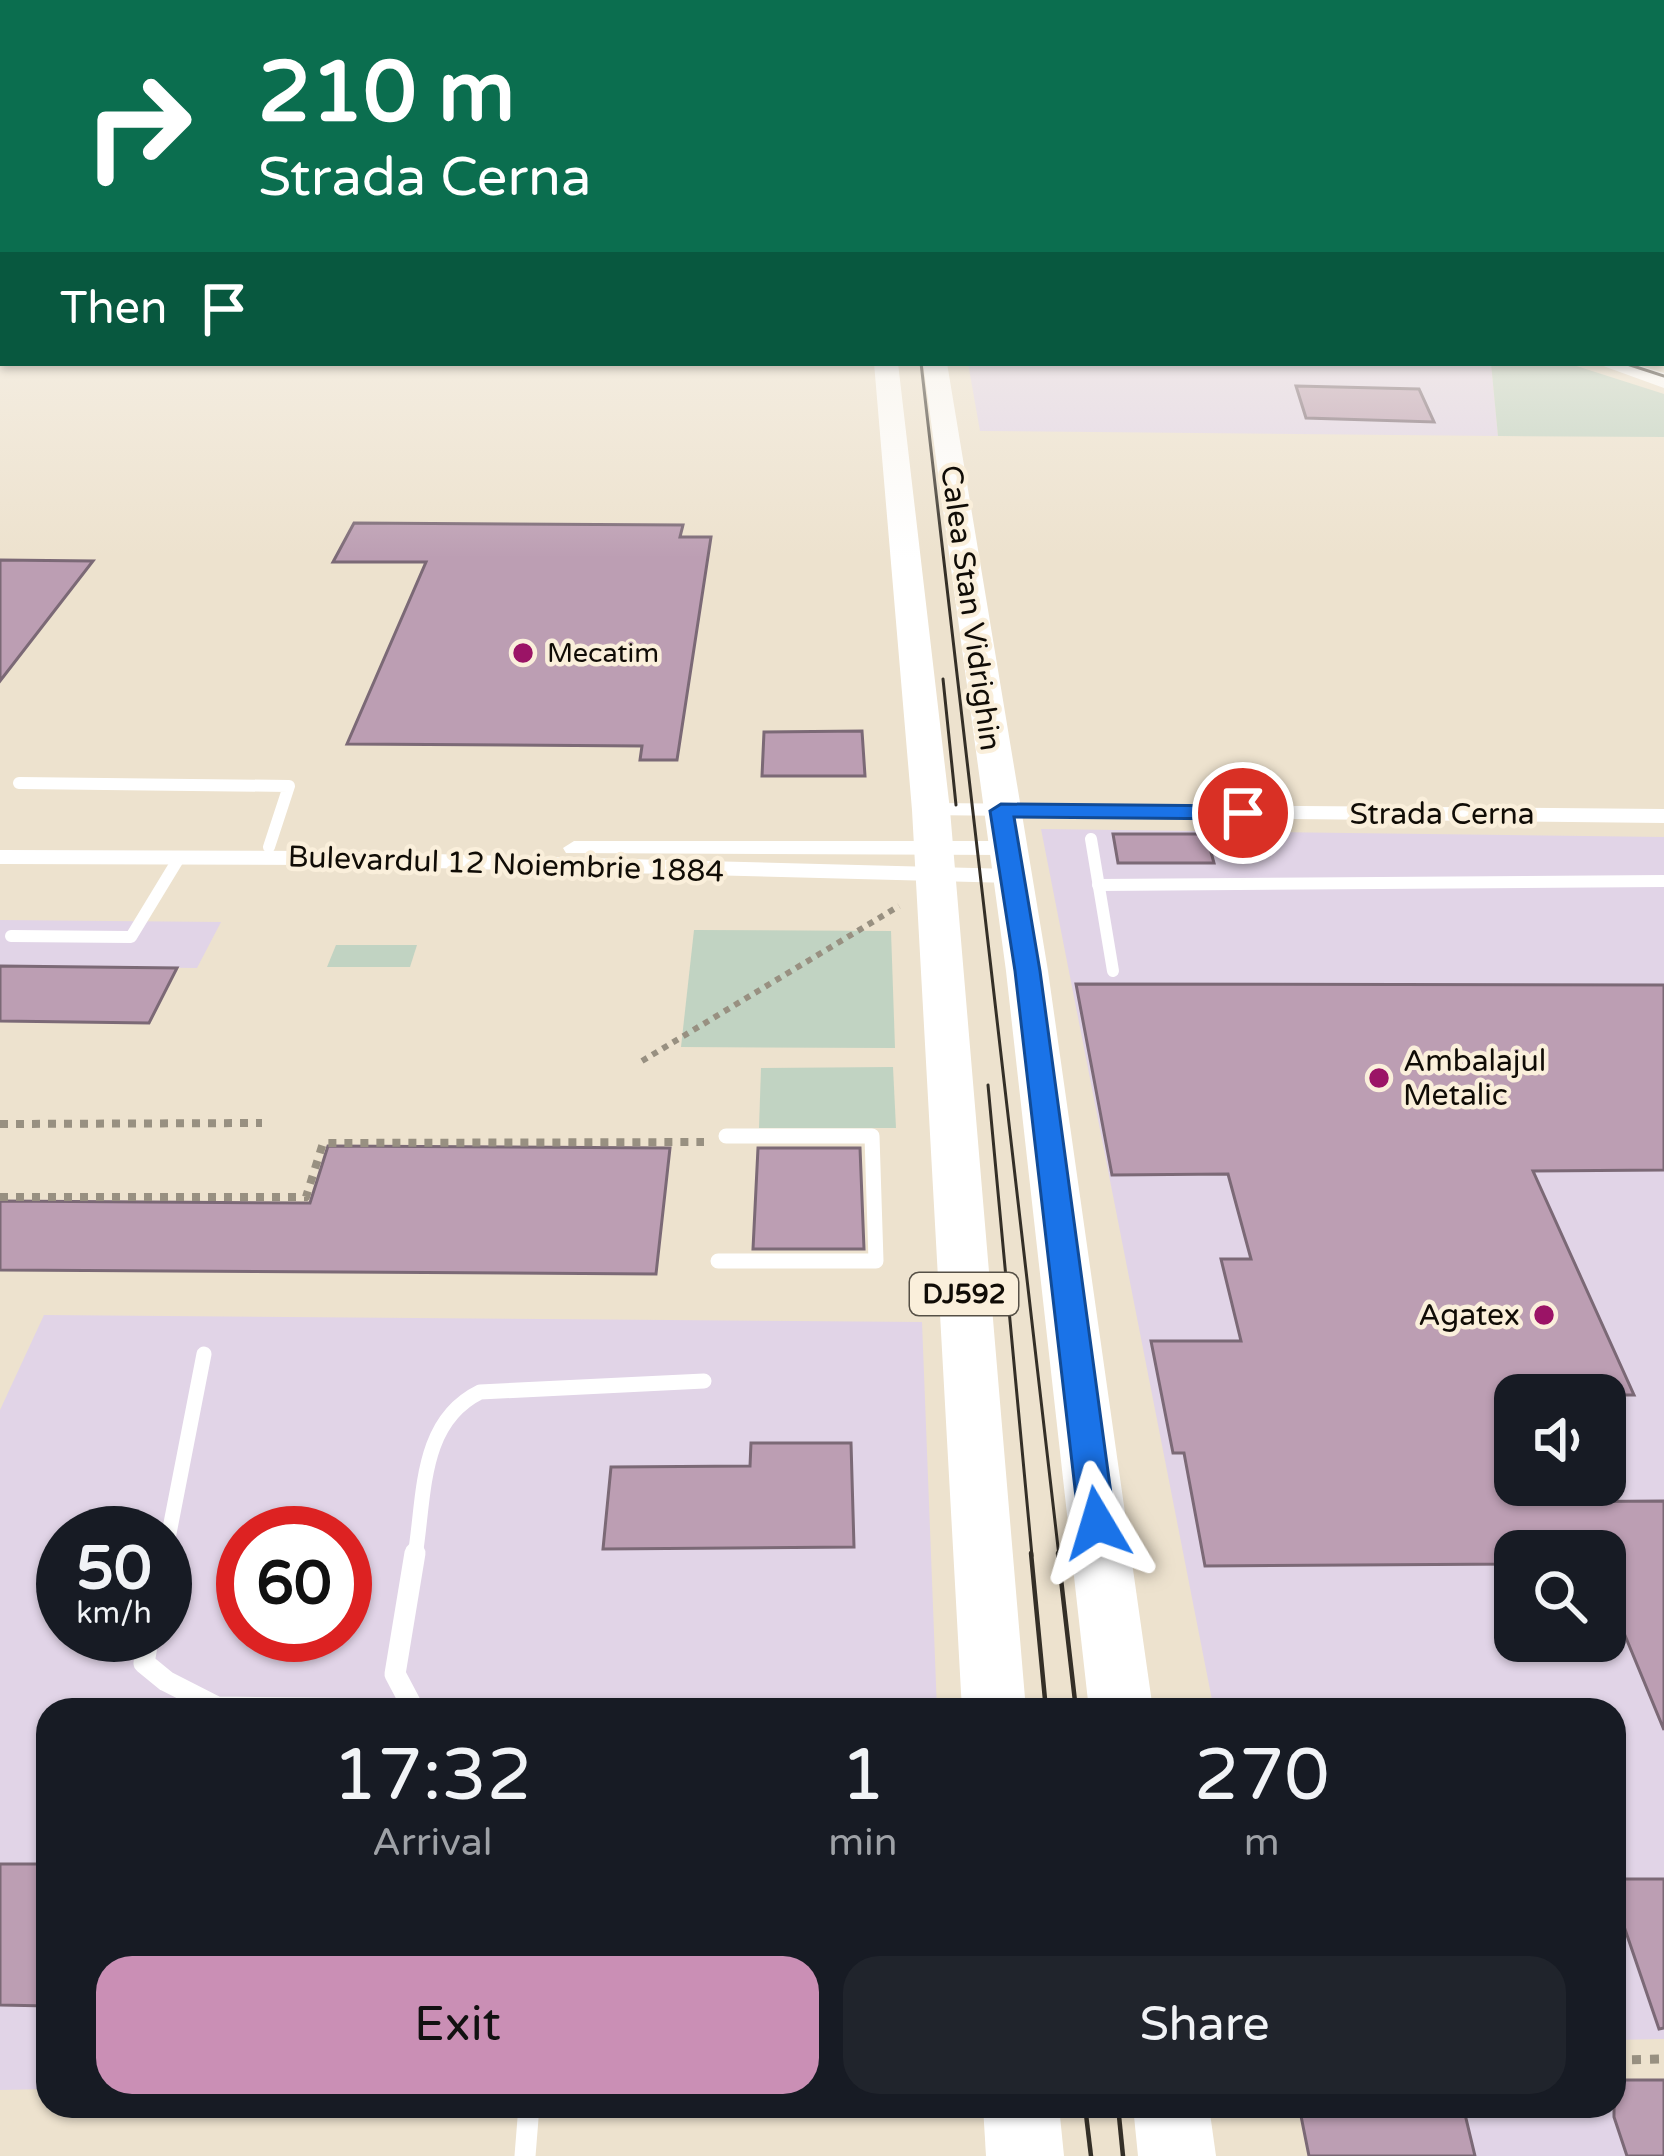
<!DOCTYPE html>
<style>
:root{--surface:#171b24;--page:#20242c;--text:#f1f3f6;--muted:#9ea1a6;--accent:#ca8fb5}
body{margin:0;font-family:"Varela Round",sans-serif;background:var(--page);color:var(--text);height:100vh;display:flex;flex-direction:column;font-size:45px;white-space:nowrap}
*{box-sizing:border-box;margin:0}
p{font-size:39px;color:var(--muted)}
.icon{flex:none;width:66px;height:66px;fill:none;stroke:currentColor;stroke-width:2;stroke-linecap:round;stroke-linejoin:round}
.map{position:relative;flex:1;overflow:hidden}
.panel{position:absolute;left:36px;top:1698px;width:1590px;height:420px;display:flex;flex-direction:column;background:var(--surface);border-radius:36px;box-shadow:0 3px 9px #0004}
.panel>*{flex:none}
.top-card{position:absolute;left:0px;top:0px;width:1665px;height:366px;box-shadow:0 3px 9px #0004;background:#0b6e4f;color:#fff;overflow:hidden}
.buttons{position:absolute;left:1494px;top:1374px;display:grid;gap:24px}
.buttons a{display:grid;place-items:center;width:132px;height:132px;border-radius:24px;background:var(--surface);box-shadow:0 3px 9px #0004;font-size:60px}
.speed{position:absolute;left:36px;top:1506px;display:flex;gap:24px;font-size:60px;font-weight:700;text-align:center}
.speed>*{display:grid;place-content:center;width:156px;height:156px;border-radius:50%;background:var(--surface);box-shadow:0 3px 9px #0004;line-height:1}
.speed small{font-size:30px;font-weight:400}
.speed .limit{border:18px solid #d22;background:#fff;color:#111}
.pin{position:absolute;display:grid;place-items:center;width:102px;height:102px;color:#fff;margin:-51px;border:6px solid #fff;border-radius:50%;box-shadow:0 3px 12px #0007}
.me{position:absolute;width:132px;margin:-66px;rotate:353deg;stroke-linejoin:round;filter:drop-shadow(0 0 9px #0008)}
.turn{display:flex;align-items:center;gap:42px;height:252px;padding:0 60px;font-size:54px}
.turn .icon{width:156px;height:156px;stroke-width:2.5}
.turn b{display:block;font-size:84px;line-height:102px}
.then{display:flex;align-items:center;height:114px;padding:0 60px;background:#0003;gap:24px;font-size:45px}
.eta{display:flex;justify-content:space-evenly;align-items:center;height:204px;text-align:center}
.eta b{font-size:72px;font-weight:600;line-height:84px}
.action{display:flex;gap:24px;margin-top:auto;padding:24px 60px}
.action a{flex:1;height:138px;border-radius:36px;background:var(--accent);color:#111;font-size:48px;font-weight:600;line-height:138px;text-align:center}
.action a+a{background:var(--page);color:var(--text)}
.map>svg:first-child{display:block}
.industrial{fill:#e1d4e7;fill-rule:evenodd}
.green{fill:#c1d3c2}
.building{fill:#bc9eb3;stroke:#7b6976;stroke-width:3}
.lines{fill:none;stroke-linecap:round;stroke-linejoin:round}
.path-far2{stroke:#989081;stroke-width:6;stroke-dasharray:6 6;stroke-linecap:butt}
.path-far1{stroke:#989081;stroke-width:8;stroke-dasharray:8 8;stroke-linecap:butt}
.path{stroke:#989081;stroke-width:9;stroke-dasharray:9 9;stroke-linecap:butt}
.lane-far2{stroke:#fff;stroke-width:12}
.lane-far1{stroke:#fff;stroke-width:15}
.lane{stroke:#fff;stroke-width:21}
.street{fill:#fff;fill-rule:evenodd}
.primary{fill:#fff;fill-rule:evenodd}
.tram-far1{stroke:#342f27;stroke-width:3}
.tram{stroke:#342f27;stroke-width:4.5}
.route{fill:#1a73e8;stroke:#114b97;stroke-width:3}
.poi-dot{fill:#9b1466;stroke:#faefdb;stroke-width:4.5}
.labels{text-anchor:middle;stroke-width:9;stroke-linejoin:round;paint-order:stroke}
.far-poi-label{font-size:27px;fill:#100c06;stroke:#faefdb;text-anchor:start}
.shield{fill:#faefdb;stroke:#565046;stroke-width:3}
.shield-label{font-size:27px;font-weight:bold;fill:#100c06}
.street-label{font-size:30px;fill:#100c06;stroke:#faefdb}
.poi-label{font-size:30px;fill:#100c06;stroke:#faefdb;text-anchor:start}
</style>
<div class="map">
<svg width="1664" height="2156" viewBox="0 0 1664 2156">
<rect width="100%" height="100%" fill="#ede2ce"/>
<!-- industrial -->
<g class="industrial">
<path d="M 968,363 L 1491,363 L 1498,436 L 980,431 Z"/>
<path d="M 1041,829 L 1664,837 L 1664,2039 L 1614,2040 L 1614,1710 L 1214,1710 ZM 1515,1395 L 1605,1395 L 1605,1485 L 1515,1485 ZM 1515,1551 L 1605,1551 L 1605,1641 L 1515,1641 Z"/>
<path d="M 0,920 L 221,922 L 197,968 L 0,966 Z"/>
<path d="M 44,1315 L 922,1322 L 937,1710 L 48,1710 L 48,2089 L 0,2090 L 0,1410 ZM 63,1533 L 165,1533 L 165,1635 L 63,1635 ZM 243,1533 L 345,1533 L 345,1635 L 243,1635 Z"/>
<path d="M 1614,2080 L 1664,2080 L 1664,2156 L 1308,2156 L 1299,2106 L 1614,2106 Z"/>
</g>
<!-- green -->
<g class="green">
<path d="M 1491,363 L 1567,363 L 1664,394 L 1664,437 L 1498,436 Z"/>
<path d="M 694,930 L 891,931 L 895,1048 L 681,1047 Z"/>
<path d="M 336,945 L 417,945 L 410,967 L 327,967 Z"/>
<path d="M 893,1067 L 896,1128 L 759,1128 L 761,1068 Z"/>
</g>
<!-- building -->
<g class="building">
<path d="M 1296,386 L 1419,389 L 1434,422 L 1306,418 Z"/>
<path d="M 354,523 L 683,525 L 680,537 L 711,537 L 677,760 L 640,760 L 642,746 L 347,744 L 426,562 L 333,562 Z"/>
<path d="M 0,560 L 93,561 L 0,681 Z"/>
<path d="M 862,731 L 865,776 L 762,776 L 764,732 Z"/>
<path d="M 1113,834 L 1206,834 L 1214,863 L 1118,863 Z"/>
<path d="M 0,966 L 177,968 L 149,1023 L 0,1021 Z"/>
<path d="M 1076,984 L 1664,985 L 1664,1170 L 1533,1171 L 1634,1395 L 1515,1395 L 1515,1502 L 1664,1501 L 1664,1730 L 1605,1587 L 1605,1551 L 1515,1551 L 1515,1564 L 1205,1566 L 1184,1453 L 1173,1453 L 1151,1341 L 1241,1341 L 1221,1259 L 1251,1259 L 1228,1174 L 1112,1175 Z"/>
<path d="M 328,1146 L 670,1148 L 656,1274 L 0,1270 L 0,1201 L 310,1203 Z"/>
<path d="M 758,1148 L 860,1148 L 864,1249 L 753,1249 Z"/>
<path d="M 751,1443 L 851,1443 L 854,1547 L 603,1549 L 611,1467 L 750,1466 Z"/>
<path d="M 0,1864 L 48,1864 L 48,2006 L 0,2005 Z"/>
<path d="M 1614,1879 L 1664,1879 L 1664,2028 L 1659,2029 L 1614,1897 Z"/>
<path d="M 1614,2080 L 1664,2080 L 1664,2156 L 1627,2156 L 1614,2117 Z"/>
<path d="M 1299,2106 L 1463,2106 L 1475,2156 L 1309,2156 Z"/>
</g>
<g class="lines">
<!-- path-far2 -->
<path class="path-far2" d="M 642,1061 L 899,906"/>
<!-- path-far1 -->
<g class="path-far1">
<path d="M 0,1124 L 262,1123"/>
<path d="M 0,1197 L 306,1197 L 323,1143 L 704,1142"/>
</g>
<!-- path -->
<path class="path" d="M 1614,2060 L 1664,2059"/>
<!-- lane-far2 -->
<g class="lane-far2">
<path d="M 19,783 L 289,786 L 269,847"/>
<path d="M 1091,839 L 1113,971"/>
<path d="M 1098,885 L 1664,881"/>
<path d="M 11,936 L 131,937 L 179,858"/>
</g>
<!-- lane-far1 -->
<g class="lane-far1">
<path d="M 718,1261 L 876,1261 L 872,1136 L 726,1136"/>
<path d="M 165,1554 L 204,1354"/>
<path d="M 415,1556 C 425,1495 419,1422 480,1392 L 704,1381"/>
</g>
<!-- lane -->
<g class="lane">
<path d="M 149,1635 L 144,1663 L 166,1681 L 217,1707 L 413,1709"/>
<path d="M 414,1710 L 395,1674 L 415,1553"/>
<path d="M 525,2156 L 529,2106"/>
</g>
<!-- street -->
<g class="street">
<path d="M 931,803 L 1664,809 L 1664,823 L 923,815 L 920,810 Z"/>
<path d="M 574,841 L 1008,841 L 1019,848 L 1008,855 L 566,853 L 563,848 Z"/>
<path d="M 0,850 L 315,851 L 1012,869 L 1024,876 L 1012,883 L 315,865 L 0,864 Z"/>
</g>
<!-- primary -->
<g class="primary">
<path d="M 874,363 L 898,363 L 950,810 L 1026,1710 L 962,1710 L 912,810 Z"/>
<path d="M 923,363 L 947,363 L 1048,971 L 1153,1710 L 1089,1710 L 1006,971 Z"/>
<path d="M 1595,363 L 1631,363 L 1664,373 L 1664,388 Z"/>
<path d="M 983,2106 L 1059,2106 L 1064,2156 L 986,2156 Z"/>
<path d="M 1133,2106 L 1209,2106 L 1216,2156 L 1138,2156 Z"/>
</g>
<!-- tram-far1 -->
<g class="tram-far1">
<path d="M 921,363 L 1059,1556"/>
<path d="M 1624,363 L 1664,376"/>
<path d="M 943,679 L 956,805"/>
<path d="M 988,1085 L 1032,1556"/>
</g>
<!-- tram -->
<g class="tram">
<path d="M 1031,1553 L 1046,1710"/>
<path d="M 1058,1553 L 1076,1710"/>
<path d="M 1085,2106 L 1091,2156"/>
<path d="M 1118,2106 L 1123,2156"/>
</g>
</g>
<!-- sky -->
<linearGradient id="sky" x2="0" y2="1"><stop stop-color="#80aed5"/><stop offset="0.46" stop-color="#f7f2e9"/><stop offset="1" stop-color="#f7f2e9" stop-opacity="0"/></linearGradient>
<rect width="1664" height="558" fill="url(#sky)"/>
<!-- route -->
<path class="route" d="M 1001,804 L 1243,806 L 1254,813 L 1243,819 L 1014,817 L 1040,971 L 1115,1523 L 1110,1533 L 1097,1537 L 1085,1533 L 1079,1523 L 1015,971 L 990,811 Z"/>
<!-- markers -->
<g class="poi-dot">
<circle cx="523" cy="653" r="12"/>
<circle cx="1379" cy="1078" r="12"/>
<circle cx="1544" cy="1315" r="12"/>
</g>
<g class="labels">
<!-- far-poi labels -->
<g class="far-poi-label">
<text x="547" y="662">Mecatim</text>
</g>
<!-- shield labels -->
<rect class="shield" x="910" y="1273" width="108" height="42" rx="9"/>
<g class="shield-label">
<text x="964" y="1303">DJ592</text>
</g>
<!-- street labels -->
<g class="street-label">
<text transform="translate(971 608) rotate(82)" y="10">Calea Stan Vidrighin</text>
<text x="1442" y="824">Strada Cerna</text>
<text transform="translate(506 864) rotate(2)" y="10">Bulevardul 12 Noiembrie 1884</text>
</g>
<!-- poi labels -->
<g class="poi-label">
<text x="1403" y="1071">Ambalajul<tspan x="1403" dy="34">Metalic</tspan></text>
<text x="1520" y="1325" text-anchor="end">Agatex</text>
</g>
</g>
</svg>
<div class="buttons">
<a><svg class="icon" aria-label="sound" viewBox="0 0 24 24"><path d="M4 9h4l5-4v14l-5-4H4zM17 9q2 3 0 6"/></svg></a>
<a><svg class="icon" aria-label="search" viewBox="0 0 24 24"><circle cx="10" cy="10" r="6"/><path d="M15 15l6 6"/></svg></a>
</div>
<div class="speed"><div>50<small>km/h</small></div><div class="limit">60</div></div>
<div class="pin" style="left:1243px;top:813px;background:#d93025"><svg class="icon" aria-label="arrive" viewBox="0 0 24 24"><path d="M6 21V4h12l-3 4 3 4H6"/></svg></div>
<svg class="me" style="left:1097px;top:1523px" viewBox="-20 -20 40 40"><path d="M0-17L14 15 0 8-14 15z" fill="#1a73e8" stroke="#fff" stroke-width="4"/></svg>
<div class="top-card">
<div class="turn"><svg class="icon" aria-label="right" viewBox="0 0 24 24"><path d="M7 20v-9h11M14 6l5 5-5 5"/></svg><div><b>210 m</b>Strada Cerna</div></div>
<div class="then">Then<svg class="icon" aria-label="arrive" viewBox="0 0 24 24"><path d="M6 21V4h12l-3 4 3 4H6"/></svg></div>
</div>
<section class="panel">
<div class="eta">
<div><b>17:32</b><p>Arrival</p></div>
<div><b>1</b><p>min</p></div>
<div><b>270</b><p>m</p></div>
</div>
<div class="action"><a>Exit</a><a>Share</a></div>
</section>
</div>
